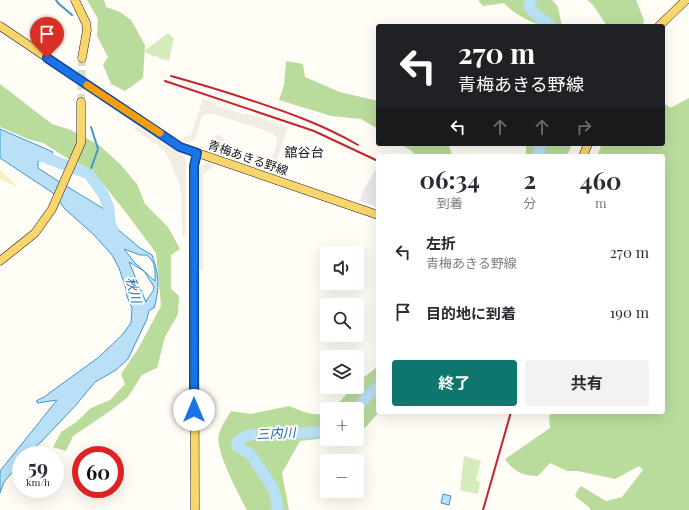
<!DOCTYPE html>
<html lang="ja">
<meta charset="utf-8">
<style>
:root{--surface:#fff;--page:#f2f2f3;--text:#2b2b33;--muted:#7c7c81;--accent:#0f766e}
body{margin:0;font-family:"Playfair Display","Noto Sans JP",serif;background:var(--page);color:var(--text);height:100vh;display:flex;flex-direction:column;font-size:15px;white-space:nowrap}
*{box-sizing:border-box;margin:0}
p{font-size:13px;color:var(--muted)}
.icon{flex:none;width:22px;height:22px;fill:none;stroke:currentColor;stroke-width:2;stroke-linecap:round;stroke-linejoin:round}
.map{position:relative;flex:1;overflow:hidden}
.sheet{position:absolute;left:376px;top:154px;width:289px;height:260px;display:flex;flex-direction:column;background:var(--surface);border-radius:4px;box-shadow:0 4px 16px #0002}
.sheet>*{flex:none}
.top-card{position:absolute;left:376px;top:24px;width:289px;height:122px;border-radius:4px;box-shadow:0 4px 16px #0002;background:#202124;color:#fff;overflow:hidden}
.buttons{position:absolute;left:320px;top:246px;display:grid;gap:8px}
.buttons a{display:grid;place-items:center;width:44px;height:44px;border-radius:4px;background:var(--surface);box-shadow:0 4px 16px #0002;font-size:20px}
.speed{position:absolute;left:12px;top:446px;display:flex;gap:8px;font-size:20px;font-weight:700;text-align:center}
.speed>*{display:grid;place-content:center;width:52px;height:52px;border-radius:50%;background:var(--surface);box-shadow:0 4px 16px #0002;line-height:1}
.speed small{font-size:10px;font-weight:400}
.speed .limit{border:6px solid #d22;background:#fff;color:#111}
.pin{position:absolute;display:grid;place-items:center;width:34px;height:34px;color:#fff;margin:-41px -17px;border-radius:50% 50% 50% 0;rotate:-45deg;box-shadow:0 0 4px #0007}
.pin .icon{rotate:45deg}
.me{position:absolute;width:44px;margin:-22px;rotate:0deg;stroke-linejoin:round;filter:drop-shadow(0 0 3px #0008)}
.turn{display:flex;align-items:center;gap:14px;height:84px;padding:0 16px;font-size:18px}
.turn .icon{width:52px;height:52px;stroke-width:2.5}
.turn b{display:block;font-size:28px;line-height:34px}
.lanes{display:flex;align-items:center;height:38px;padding:0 16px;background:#0003;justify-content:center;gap:20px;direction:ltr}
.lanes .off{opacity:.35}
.eta{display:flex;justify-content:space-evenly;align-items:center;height:68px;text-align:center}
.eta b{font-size:24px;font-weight:700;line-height:28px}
.action{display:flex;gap:8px;margin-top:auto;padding:8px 16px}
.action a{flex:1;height:46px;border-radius:4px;background:var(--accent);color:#fff;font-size:16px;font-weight:700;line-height:46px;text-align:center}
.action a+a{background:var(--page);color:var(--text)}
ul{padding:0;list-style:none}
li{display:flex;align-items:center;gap:12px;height:60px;padding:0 16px}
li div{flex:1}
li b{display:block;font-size:15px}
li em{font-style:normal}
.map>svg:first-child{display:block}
.industrial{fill:#eee6ef}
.green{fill:#d5ebbd}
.forest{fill:#b9dc9c}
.sand{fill:#fbeec1}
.plaza{fill:#f1ede2}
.water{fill:#b9e0f7;stroke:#3f96cf;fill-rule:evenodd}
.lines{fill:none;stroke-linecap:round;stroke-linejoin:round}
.stream{stroke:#3f96cf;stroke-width:2}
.river{stroke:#b9e0f7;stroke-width:11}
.primary-tunnel{stroke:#dbdad3;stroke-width:8;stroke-dasharray:8 4;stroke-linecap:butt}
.primary-casing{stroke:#222;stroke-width:9}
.primary{stroke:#f9d66b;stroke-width:8}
.rail{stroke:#c4262e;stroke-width:2}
.route-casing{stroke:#114b97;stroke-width:10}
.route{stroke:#1a73e8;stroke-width:7}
.slow{stroke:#f59e0b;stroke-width:7}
.labels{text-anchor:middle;stroke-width:4;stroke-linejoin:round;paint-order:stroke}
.street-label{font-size:12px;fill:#111;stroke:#fff}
.neighbourhood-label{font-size:13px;fill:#111;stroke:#fff}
.water-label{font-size:13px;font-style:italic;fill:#1768a6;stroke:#fff}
</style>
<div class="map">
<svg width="689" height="510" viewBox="0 0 689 510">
<rect width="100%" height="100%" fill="#fffdf5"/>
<!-- industrial -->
<path class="industrial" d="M 377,167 L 378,168 L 378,207 L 360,201 L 364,189 Z"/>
<!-- green -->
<g class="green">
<path d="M 168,33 L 174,38 L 169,61 L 159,58 L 156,55 L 154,57 L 144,51 Z"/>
<path d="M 464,456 L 481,461 L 476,480 L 480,482 L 478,494 L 460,490 Z"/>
</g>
<!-- forest -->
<g class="forest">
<path d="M 87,0 L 104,0 L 106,7 L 120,12 L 131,20 L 145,45 L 143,78 L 125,91 L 111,84 L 103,65 L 108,57 L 97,36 L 98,19 Z"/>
<path d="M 478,0 L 552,0 L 558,7 L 562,26 C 557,26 551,27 546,26 C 532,24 514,14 504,3 L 483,6 Z"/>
<path d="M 587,0 L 636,0 L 644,20 L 643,26 L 607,26 L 593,5 Z"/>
<path d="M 286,61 L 303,64 L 305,77 L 340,92 L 378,101 L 378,129 L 361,119 L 331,116 L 279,100 L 284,85 Z"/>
<path d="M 0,84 L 52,124 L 71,130 L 99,145 L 120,164 L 137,184 L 145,204 L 168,227 L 180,249 L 171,255 L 171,289 L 179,296 L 178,314 L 165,337 L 157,368 L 142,375 L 128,397 L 110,411 L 73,436 L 66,451 L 53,447 L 61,432 L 75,423 L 91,408 L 110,400 L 125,384 L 121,374 L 138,349 L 161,306 L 156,253 L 127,214 L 92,170 L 67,158 L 43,143 L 28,139 L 0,127 Z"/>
<path d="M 689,98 L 689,510 L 590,510 L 590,508 L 575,496 L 577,491 L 581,486 L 606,501 L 622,497 L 643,470 L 639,466 L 615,479 L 578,471 L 567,471 L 550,463 L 538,476 C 523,476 514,472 505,459 L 550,428 L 549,416 L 553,412 L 663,412 L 663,156 L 597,156 L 602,144 L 663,144 L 663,102 L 670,108 Z"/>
<path d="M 400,144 L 449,144 L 452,156 L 415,156 L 412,151 Z"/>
<path d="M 526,144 L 572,144 L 567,156 L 526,156 Z"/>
<path d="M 378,366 L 379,412 L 366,427 L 357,432 L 357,409 L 331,409 L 336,406 L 353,387 L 357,387 L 357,383 Z"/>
<path d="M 289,406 C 300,410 316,419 327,411 L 327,438 L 300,441 L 282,473 L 289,510 L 247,510 C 239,495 214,449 219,434 C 221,426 227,418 231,411 L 251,414 Z"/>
</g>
<!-- sand -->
<path class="sand" d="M 0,170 L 18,187 L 0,179 Z"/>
<!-- plaza -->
<g class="plaza">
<path d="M 203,99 L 215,103 L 215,105 L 245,115 L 246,113 L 288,127 L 277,159 L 285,178 L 275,174 L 272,172 L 270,168 L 270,164 L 277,143 L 276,137 L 273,133 L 210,113 L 206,114 L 202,117 L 195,139 L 192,141 L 188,143 L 183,140 L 184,137 L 191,135 Z"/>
<path d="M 137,126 L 183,155 L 186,160 L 186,232 L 184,236 L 182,236 L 181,194 L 179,182 L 168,157 L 165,152 L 158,145 L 134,129 L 135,127 Z"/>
<path d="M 217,135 L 220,135 L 223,138 L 226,152 L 225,156 L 211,151 L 209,148 L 212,139 Z"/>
<path d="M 209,163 L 215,165 L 203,174 L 203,271 L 200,269 L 198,267 L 198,171 L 203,164 Z"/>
</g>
<!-- water -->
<g class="water">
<path d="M 0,129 L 53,152 L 47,161 L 38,161 L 38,168 L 58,181 L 104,209 L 112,220 L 115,227 L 140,248 L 152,255 C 159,273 160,289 154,308 L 149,310 L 147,319 L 128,359 L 116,370 L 95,382 L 76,405 L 41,442 L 26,455 L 21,455 L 21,462 L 4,482 L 0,493 L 0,471 L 57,400 L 38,403 L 36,401 L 44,397 L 99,357 L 122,335 L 131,323 L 132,308 L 127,297 L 126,289 L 119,268 L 112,255 L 94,235 L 65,209 L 53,193 L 0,158 ZM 124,249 L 140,255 L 147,255 C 156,263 155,270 155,281 L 135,263 ZM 129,262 L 144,271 L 154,287 C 153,294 148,296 146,302 Z"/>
<path d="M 443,494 L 451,496 L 449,505 L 441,503 Z"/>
</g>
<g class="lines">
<!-- stream -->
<g class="stream">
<path d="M 56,0 L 58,3 L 72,15"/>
<path d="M 89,174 L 98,149 L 91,127"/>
</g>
<!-- river -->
<g class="river">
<path d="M 531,0 L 529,7 L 536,15 L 551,26"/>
<path d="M 36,154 L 89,174 L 103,194 L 109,208 L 110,223 L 113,230"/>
<path d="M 539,156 L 540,144"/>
<path d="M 356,409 L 368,395 L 378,387"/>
<path d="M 276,510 L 278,507 L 273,488 L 251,455 L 237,446 L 238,441 L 248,435 L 304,433 L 327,431"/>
</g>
<!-- primary-tunnel -->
<path class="primary-tunnel" d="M 81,102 L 82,58"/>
<!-- primary casing -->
<g class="primary-casing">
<g id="primary">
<path d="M 75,0 L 86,23 L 87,30 L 82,58"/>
<path d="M 0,26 L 180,147 L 378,215"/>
<path d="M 659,26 L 686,0"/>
<path d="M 583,156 L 588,144"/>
<path d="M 0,261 L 35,233 L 52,209 L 81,143 L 81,102"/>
<path d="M 195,510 L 194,166 L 197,153"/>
</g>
</g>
<!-- primary -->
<use href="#primary" class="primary"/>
<!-- rail -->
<g class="rail">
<path d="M 171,76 C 196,83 220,90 244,98 C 284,111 322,124 358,145"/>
<path d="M 165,81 L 314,131 L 378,161"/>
<path d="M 483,510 L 511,412"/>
</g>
</g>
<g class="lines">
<!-- route casing -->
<g class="route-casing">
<path id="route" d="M 47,58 L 180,147 L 197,153 L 194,166 L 194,410"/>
</g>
<!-- route -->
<use href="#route" class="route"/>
<!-- slow -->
<path class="slow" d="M 87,85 L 160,133"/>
</g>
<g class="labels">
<!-- street labels -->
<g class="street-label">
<text transform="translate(248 158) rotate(19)" y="4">青梅あきる野線</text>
</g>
<!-- neighbourhood labels -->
<g class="neighbourhood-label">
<text x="304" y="157">舘谷台</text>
</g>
<!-- water labels -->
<g class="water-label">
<text transform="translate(134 290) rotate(76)" y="5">秋川</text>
<text transform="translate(276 433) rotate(-3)" y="5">三内川</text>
</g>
</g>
</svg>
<div class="buttons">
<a><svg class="icon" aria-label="sound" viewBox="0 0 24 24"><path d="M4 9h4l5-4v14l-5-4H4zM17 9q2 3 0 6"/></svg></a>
<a><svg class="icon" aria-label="search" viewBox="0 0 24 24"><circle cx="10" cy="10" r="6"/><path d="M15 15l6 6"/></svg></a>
<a><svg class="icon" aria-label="layers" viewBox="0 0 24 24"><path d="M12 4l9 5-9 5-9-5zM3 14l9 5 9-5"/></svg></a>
<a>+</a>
<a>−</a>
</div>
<div class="speed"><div>59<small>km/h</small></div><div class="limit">60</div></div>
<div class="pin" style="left:47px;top:58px;background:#d93025"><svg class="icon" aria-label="arrive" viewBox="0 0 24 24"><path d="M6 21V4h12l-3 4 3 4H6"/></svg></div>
<svg class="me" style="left:194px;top:410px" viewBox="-20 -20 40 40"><circle r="19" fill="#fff"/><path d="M0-13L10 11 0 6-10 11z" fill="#1a73e8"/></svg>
<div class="top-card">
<div class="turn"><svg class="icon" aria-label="left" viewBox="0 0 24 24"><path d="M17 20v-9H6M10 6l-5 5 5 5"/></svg><div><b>270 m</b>青梅あきる野線</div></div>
<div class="lanes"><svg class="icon" aria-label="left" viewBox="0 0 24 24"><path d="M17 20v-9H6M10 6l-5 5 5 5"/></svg><svg class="icon off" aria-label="ahead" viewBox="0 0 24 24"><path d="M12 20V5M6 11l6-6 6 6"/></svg><svg class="icon off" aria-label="ahead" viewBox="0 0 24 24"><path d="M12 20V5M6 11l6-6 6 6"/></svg><svg class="icon off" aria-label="right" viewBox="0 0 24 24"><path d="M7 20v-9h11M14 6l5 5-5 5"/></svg></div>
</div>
<section class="sheet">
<div class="eta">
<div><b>06:34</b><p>到着</p></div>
<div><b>2</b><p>分</p></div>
<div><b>460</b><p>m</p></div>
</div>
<ul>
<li><svg class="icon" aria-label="left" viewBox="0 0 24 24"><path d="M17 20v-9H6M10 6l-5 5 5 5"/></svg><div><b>左折</b><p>青梅あきる野線</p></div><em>270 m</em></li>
<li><svg class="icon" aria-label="arrive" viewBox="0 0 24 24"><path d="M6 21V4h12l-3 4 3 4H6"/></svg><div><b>目的地に到着</b></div><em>190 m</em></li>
</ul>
<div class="action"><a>終了</a><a>共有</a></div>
</section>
</div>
